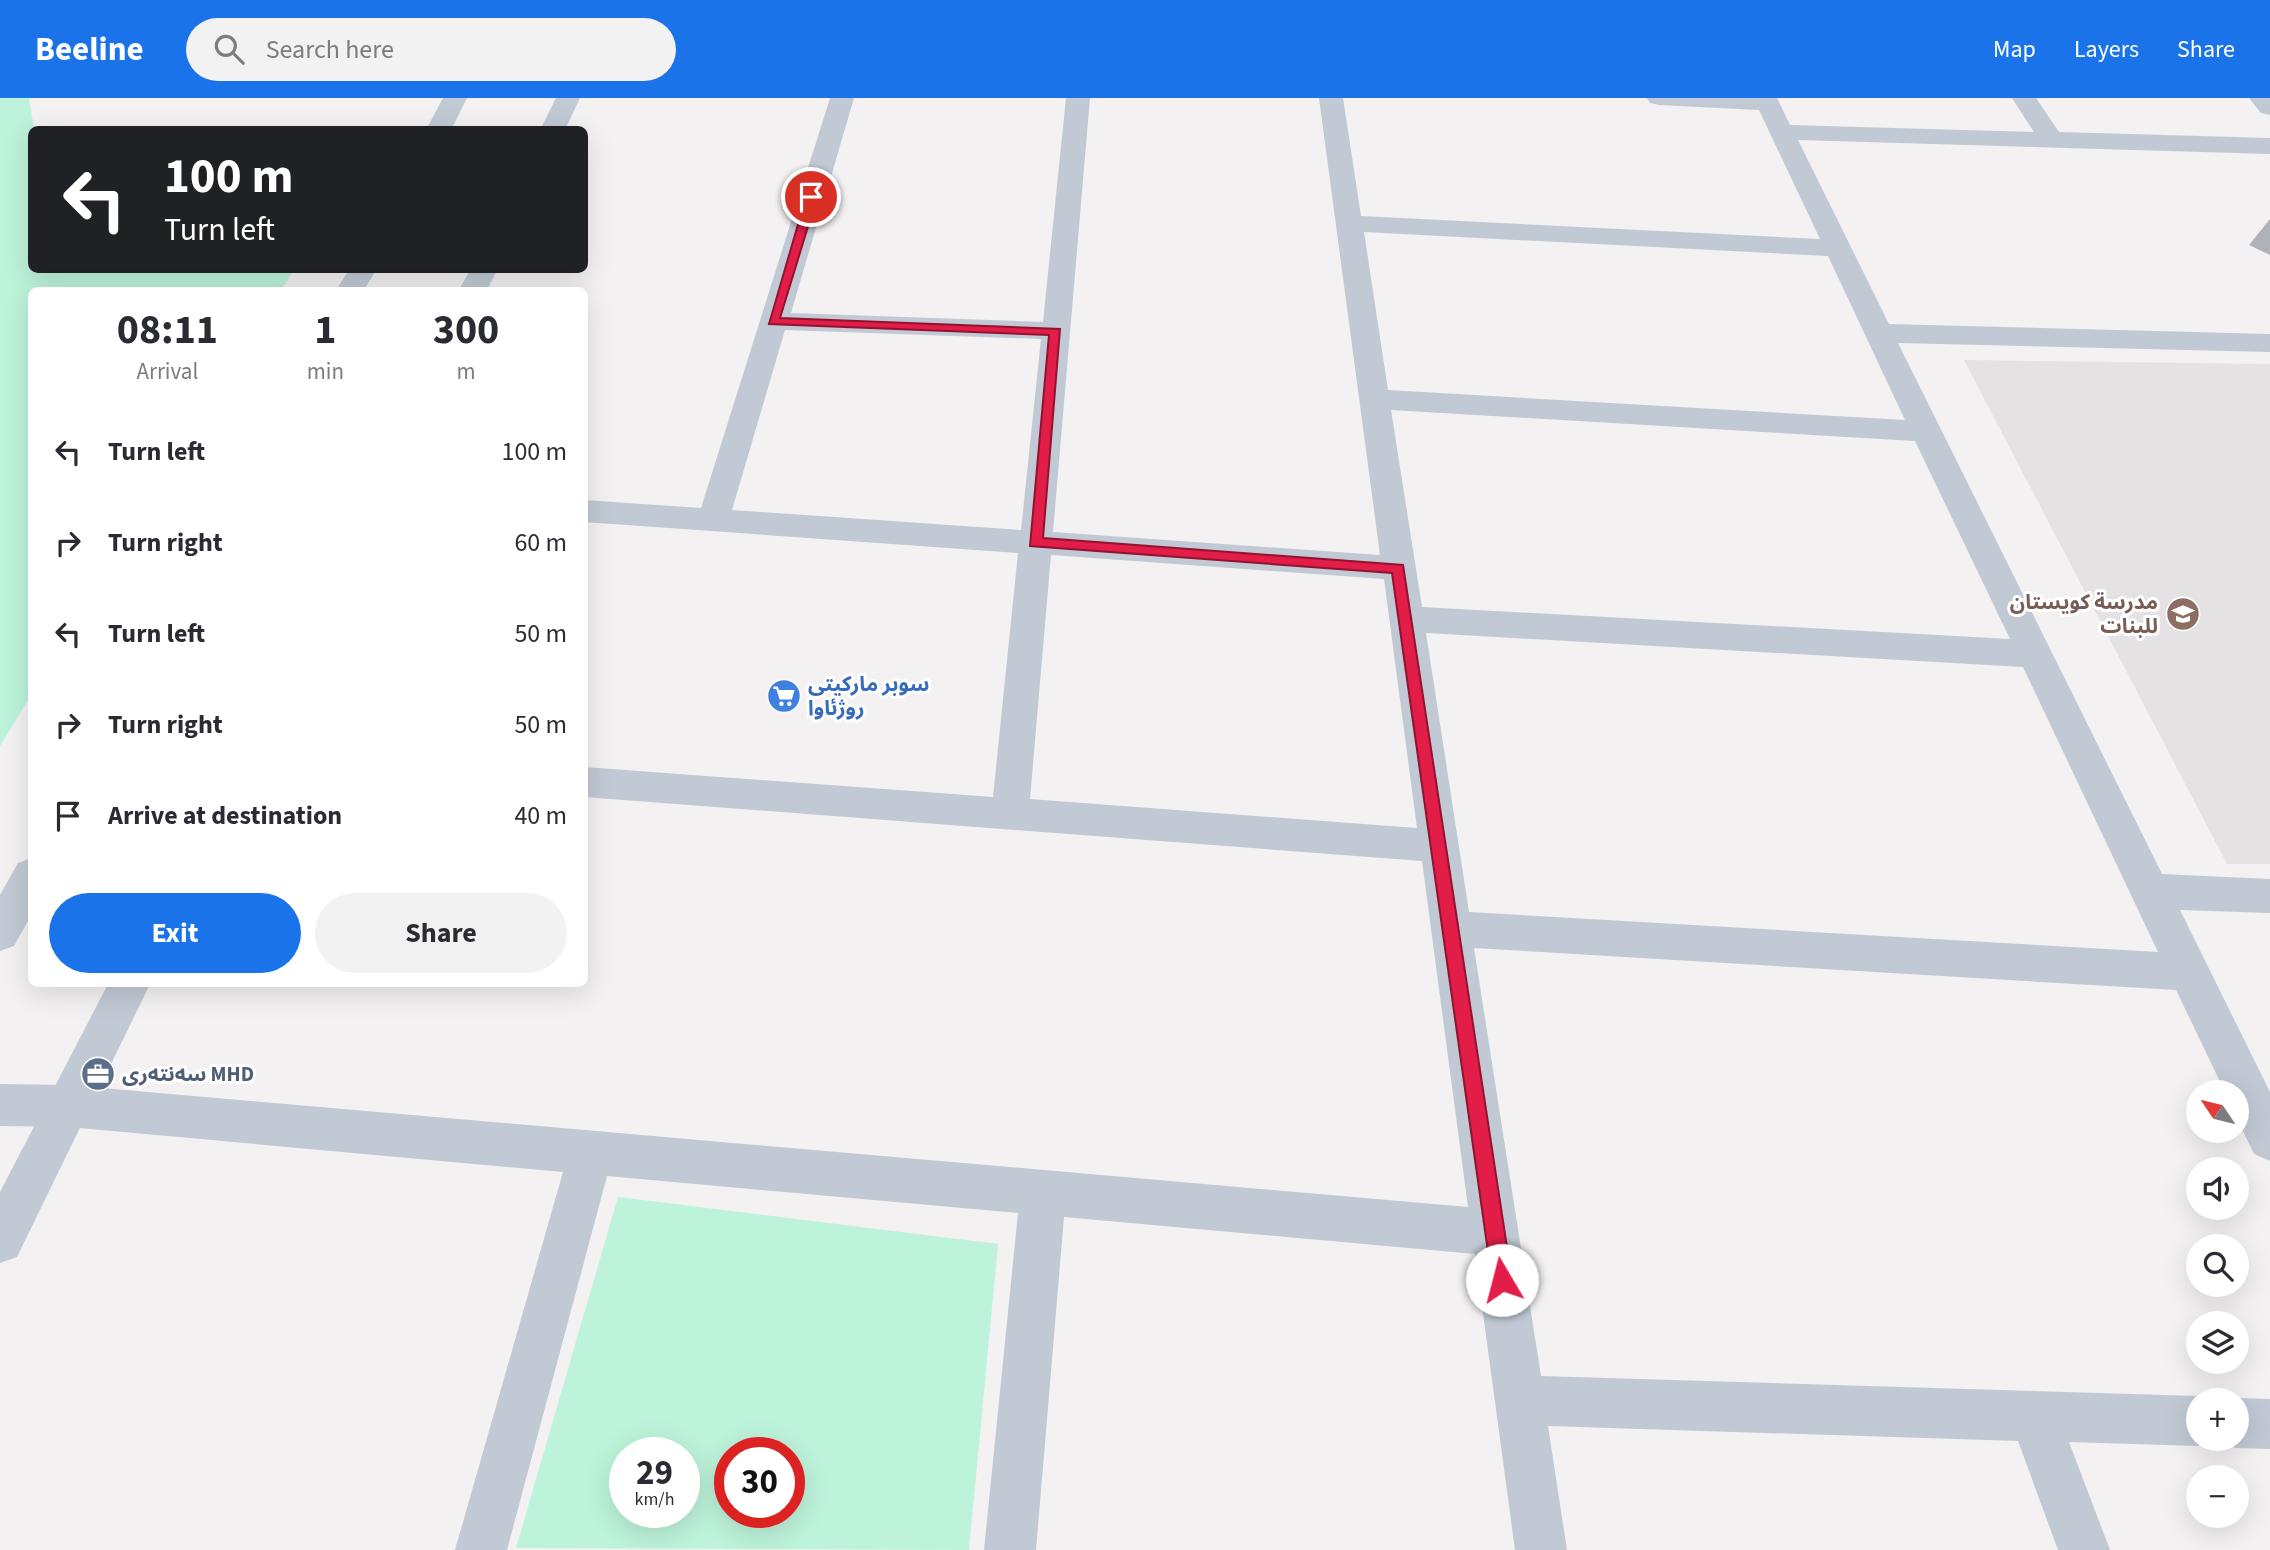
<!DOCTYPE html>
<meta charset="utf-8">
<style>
:root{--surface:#fff;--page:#f2f2f3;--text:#2b2b33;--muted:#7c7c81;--accent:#1a73e8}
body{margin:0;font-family:"Source Sans 3","Noto Sans Arabic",sans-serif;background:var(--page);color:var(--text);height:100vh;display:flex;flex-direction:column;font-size:26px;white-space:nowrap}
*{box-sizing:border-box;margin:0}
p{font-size:23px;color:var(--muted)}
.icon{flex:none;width:38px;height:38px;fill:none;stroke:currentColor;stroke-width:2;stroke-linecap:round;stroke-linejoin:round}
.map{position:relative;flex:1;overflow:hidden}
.sheet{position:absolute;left:28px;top:189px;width:560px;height:700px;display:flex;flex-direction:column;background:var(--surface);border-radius:10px;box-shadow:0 7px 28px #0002}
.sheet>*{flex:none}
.hud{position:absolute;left:28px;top:28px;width:560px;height:147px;border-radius:10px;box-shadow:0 7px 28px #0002;background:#202124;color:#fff;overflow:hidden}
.needle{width:46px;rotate:305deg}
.buttons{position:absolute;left:2186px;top:982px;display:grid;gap:14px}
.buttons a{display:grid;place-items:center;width:63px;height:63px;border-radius:50%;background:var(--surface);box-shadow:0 7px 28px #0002;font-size:35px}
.speed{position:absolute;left:609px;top:1339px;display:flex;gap:14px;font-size:35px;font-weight:700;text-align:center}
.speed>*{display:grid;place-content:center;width:91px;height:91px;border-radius:50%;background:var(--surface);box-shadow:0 7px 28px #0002;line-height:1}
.speed small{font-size:18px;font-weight:400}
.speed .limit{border:10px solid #d22;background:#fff;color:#111}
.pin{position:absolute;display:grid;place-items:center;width:60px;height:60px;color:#fff;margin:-30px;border:4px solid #fff;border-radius:50%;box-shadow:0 2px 7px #0007}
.me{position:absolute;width:77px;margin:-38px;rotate:352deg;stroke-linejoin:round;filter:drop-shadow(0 0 5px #0008)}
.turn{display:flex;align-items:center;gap:24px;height:147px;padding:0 21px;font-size:32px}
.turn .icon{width:91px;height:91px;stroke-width:2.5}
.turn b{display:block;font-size:49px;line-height:60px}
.eta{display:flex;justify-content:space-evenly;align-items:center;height:119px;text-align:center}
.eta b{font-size:42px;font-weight:700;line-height:49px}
.cta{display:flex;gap:14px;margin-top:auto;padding:14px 21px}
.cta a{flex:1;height:80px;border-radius:42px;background:var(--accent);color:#fff;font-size:28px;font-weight:700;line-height:80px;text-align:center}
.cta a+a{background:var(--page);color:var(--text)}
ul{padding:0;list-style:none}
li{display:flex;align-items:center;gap:21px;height:91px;padding:0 21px}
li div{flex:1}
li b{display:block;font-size:26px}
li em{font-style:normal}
header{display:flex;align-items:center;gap:42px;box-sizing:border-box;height:98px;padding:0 35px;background:var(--accent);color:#fff}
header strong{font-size:33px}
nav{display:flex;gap:38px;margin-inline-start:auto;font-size:24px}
.search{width:490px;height:63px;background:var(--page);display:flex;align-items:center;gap:18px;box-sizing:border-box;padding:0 24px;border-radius:38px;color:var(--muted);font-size:26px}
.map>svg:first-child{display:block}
.education{fill:#e4e2e3}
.green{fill:#bdf3da;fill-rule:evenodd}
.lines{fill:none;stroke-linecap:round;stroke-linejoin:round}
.minor{fill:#c1c9d4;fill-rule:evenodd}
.tertiary{fill:#c1c9d4;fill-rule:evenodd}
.wall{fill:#afb2b9}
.route{fill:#e11d48;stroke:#92132f;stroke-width:2}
.labels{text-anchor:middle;stroke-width:6;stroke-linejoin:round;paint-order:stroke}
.education-label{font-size:21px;font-weight:bold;fill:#785e54;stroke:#fff;text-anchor:end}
.shop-label{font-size:21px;font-weight:bold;fill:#366cbe;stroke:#fff;text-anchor:start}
.service-label{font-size:21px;font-weight:bold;fill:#4e5e75;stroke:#fff;text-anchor:start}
</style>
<header>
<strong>Beeline</strong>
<div class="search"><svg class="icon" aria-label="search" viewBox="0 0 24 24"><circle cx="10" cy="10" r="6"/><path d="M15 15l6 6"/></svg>Search here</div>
<nav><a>Map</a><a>Layers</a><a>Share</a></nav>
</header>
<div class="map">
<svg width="2270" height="1452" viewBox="0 0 2270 1452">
<rect width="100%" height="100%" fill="#f3f1f1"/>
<!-- education -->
<path class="education" d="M 1964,262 L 2270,266 L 2270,766 L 2227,766 Z"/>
<!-- green -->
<g class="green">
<path d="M 0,0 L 29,0 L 34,31 L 32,172 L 294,172 L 281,192 L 32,192 L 31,597 L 0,648 Z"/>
<path d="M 618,1099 L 998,1146 L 969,1452 L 516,1450 ZM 625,1354 L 684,1354 L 684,1414 L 625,1414 ZM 730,1354 L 789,1354 L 789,1414 L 730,1414 Z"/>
</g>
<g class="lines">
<!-- minor -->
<g class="minor">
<path d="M 830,0 L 854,0 L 791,215 L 1043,224 L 1066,0 L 1090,0 L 1053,434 L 1380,457 L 1319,0 L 1343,0 L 1361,118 L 1820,141 L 1759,12 L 1659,7 L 1650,5 L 1647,0 L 1777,0 L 1790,27 L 2034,34 L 2012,0 L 2036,0 L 2059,34 L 2270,40 L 2270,56 L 1798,42 L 1889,226 L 2270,236 L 2270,254 L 1898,245 L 2162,776 L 2270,781 L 2270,815 L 2180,812 L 2270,994 L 2270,1063 L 2254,1056 L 2236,1019 L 2236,994 L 2225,994 L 2176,892 L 1474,850 L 1541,1278 L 2198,1298 L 2208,1302 L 2198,1302 L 2198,1340 L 2216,1340 L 2198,1348 L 2069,1344 L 2110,1452 L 2058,1452 L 2018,1343 L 1548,1328 L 1567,1452 L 1515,1452 L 1475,1156 L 1064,1119 L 1036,1452 L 984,1452 L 1018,1115 L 607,1078 L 507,1452 L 455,1452 L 563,1074 L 68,1029 L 0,1028 L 0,986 L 68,987 L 1468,1109 L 1422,763 L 584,699 L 584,669 L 993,699 L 1018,455 L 584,424 L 584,402 L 701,410 ZM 1364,134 L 1828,158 L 1905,322 L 1388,292 ZM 785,232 L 1041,241 L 1021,432 L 732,412 ZM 1391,312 L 1915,343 L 2010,541 L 1422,509 ZM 1051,457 L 1384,481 L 1417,730 L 1030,701 ZM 1426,535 L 2023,569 L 2158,854 L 1469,814 Z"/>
<path d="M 2249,0 L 2270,0 L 2270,17 L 2261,15 Z"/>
<path d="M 2236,1300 L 2270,1301 L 2270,1351 L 2236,1350 L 2218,1343 L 2217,1340 L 2236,1340 L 2236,1302 L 2231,1302 Z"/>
</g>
<!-- tertiary -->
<g class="tertiary">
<path d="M 443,0 L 467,0 L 451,32 L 426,32 Z"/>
<path d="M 556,0 L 580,0 L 565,32 L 540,32 Z"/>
<path d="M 349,172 L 376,172 L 364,192 L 336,192 Z"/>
<path d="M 470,172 L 497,172 L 487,192 L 459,192 Z"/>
<path d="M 32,760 L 32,816 L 14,848 L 0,853 L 0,797 L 18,765 Z"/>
<path d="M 108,886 L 150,886 L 17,1159 L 0,1165 L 0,1094 Z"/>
</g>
</g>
<!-- wall -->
<path class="wall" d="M 2270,121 L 2270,157 L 2249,147 Z"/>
<!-- route -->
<path class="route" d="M 811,96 L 817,99 L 780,220 L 1060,231 L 1043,440 L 1403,467 L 1512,1182 L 1509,1189 L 1502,1192 L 1495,1189 L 1492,1182 L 1392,475 L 1030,448 L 1049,237 L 769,226 L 806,99 Z"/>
<!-- icons -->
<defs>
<g id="school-disc" transform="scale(1.75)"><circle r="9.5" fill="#8d6e63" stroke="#fff"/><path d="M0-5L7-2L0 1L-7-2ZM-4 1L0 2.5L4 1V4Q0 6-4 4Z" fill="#fff"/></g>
<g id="supermarket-disc" transform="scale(1.75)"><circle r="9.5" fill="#3f7fe0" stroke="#fff"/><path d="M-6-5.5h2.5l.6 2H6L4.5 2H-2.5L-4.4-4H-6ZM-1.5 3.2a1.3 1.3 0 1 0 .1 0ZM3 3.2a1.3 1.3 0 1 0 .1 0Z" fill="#fff"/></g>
<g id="office-disc" transform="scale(1.75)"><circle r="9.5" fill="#5c6f8a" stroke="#fff"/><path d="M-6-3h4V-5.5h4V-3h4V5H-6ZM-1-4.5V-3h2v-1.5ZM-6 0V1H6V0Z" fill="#fff"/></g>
</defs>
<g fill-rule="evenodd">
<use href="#school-disc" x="2183" y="516"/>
<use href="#supermarket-disc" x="784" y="598"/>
<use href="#office-disc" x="98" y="976"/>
</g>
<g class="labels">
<!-- education labels -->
<g class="education-label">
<text x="2158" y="511">مدرسة كويستان<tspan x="2158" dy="24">للبنات</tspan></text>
</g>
<!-- shop labels -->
<g class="shop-label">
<text x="808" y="593">سوبر ماركيتى<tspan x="808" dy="24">روژئاوا</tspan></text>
</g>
<!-- service labels -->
<g class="service-label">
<text x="122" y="983">سەنتەری MHD</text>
</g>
</g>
</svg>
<div class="buttons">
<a><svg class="needle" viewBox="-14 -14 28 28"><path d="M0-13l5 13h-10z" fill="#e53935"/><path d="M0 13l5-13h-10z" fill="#7c7c81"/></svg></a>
<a><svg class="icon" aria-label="sound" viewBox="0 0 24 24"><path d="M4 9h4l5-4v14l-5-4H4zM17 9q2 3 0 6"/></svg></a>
<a><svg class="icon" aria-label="search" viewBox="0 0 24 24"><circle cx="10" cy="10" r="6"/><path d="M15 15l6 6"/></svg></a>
<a><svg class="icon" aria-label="layers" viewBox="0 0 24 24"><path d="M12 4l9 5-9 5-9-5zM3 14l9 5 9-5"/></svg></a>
<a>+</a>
<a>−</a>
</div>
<div class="speed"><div>29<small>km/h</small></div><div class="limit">30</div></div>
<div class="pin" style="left:811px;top:99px;background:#d93025"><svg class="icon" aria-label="arrive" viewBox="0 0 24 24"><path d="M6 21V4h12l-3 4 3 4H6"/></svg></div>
<svg class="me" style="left:1502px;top:1182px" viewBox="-20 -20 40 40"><circle r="19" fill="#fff"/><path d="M0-13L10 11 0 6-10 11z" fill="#e11d48"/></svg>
<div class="hud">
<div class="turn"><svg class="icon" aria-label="left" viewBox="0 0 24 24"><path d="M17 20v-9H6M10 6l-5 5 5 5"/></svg><div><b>100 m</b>Turn left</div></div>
</div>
<section class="sheet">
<div class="eta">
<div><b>08:11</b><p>Arrival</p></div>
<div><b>1</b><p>min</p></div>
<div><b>300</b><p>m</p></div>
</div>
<ul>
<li><svg class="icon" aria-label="left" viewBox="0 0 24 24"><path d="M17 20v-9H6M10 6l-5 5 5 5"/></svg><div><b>Turn left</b></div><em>100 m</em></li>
<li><svg class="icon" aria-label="right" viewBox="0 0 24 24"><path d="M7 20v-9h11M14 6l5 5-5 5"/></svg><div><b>Turn right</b></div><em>60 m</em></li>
<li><svg class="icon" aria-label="left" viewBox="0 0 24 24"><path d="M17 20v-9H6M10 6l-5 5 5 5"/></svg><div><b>Turn left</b></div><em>50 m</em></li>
<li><svg class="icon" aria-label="right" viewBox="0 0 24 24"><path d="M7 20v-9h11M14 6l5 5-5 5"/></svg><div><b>Turn right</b></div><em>50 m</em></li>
<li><svg class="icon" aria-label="arrive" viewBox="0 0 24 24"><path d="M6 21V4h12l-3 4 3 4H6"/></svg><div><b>Arrive at destination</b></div><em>40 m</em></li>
</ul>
<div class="cta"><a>Exit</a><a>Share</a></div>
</section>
</div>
